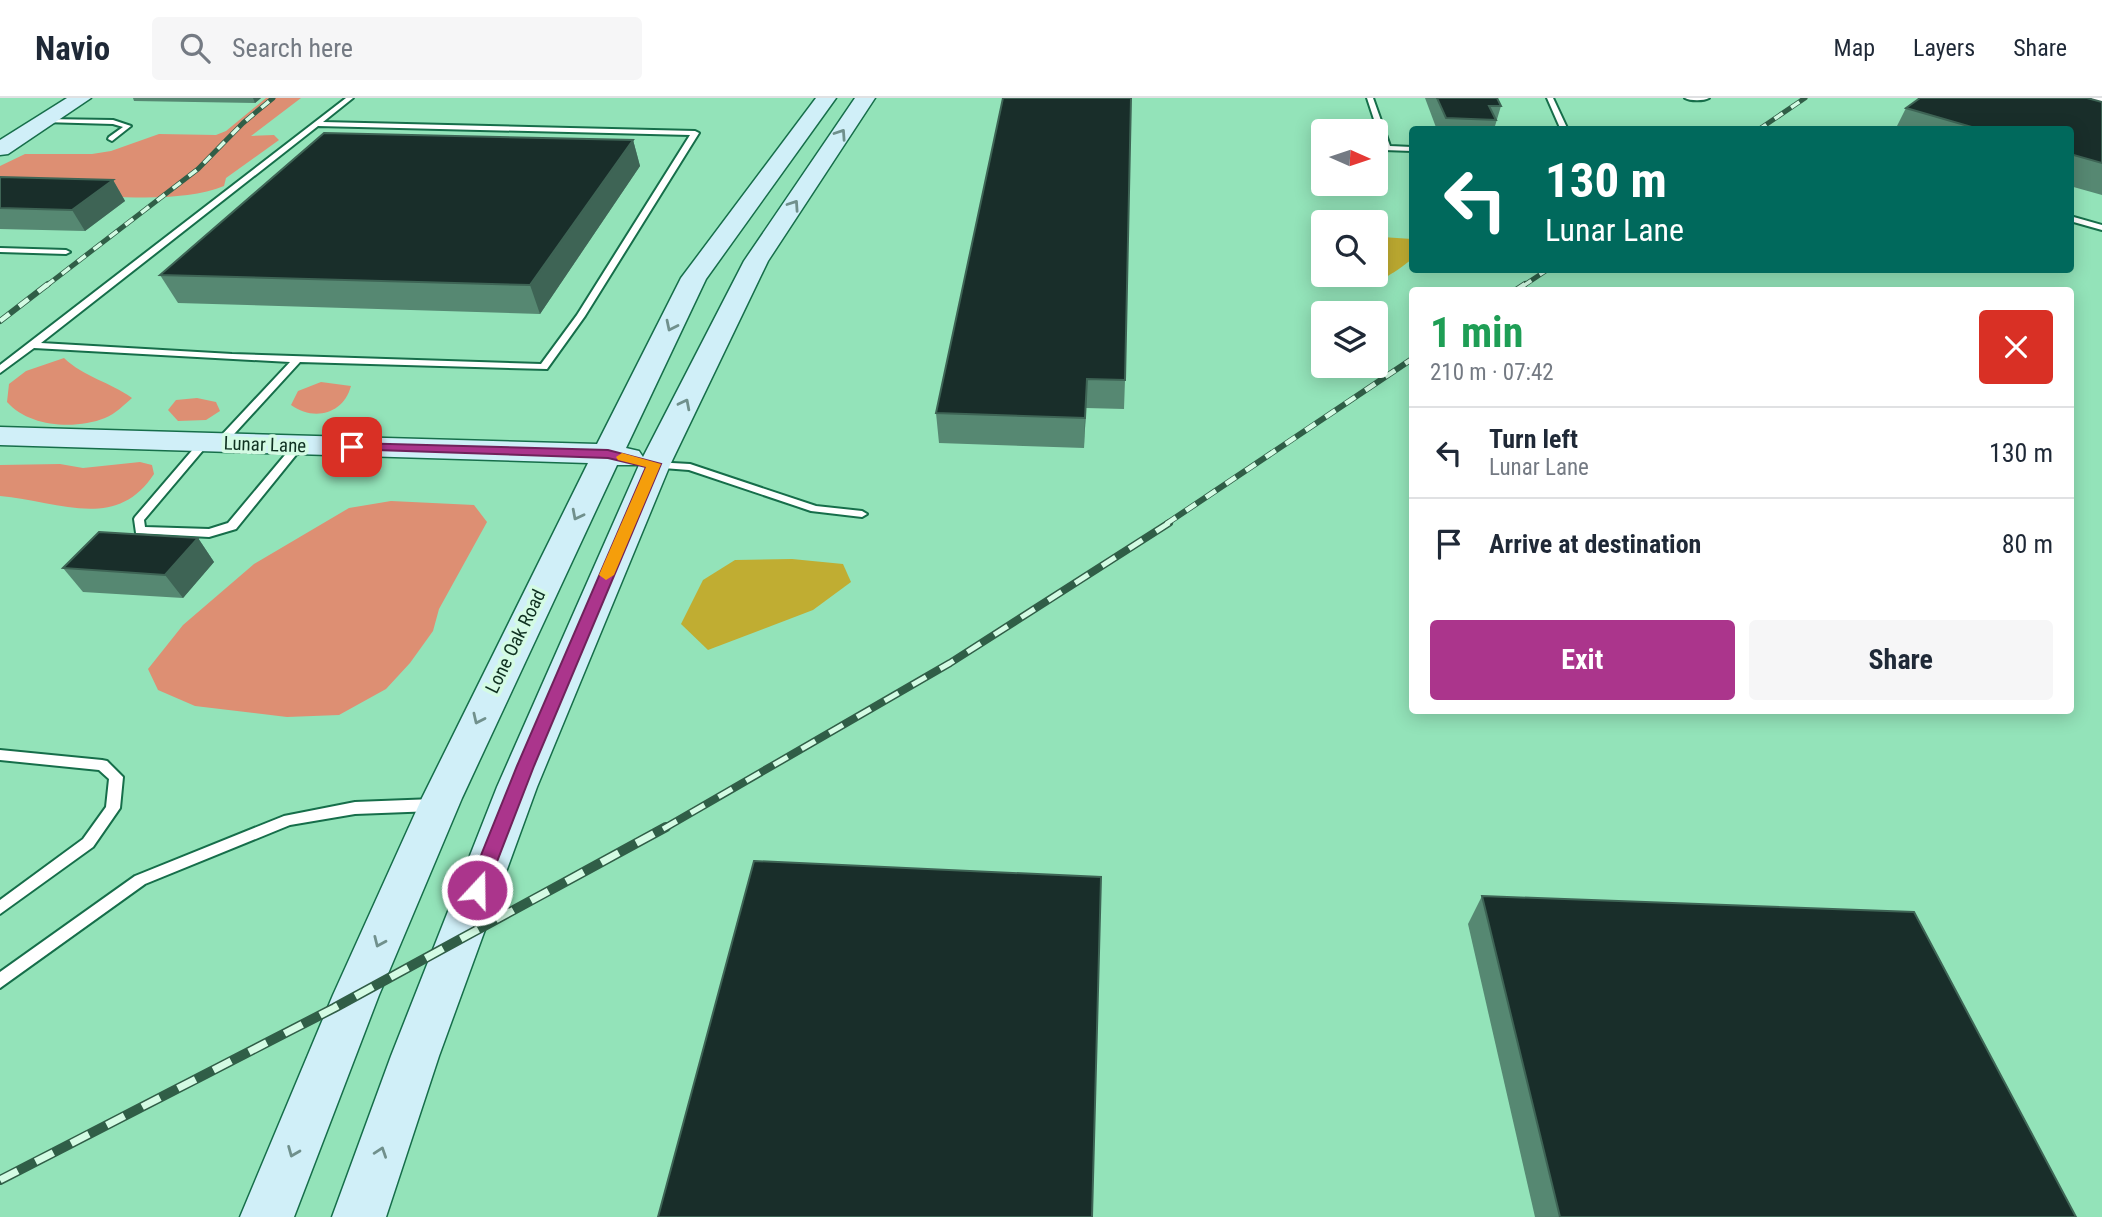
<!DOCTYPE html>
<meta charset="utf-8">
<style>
:root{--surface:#fff;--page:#f6f6f7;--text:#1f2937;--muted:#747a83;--line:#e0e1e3;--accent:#ab358c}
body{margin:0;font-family:"Roboto Condensed",sans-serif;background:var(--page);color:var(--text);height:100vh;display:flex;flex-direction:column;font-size:26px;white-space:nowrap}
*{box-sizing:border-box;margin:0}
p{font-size:23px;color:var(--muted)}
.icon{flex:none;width:38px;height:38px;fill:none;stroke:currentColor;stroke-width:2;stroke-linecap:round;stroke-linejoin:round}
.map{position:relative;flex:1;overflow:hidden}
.panel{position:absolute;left:1409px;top:189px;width:665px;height:427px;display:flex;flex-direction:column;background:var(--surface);border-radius:7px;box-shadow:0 4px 18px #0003}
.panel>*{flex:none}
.guide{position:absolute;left:1409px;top:28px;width:665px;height:147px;border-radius:7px;box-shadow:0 4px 18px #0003;background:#00695c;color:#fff;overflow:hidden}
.needle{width:46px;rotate:93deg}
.tools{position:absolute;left:1311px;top:21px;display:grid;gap:14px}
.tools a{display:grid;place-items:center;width:77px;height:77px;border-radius:7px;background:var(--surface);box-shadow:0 4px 18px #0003;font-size:35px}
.pin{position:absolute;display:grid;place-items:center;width:60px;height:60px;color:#fff;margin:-30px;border-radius:14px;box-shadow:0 4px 10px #0006}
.me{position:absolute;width:77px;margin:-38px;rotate:21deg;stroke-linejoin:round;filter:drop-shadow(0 0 5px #0008)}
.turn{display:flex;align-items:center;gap:24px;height:147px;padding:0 21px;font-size:32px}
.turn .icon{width:91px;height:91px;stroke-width:2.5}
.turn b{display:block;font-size:49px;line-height:60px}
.round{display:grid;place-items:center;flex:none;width:74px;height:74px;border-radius:7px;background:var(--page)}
.headline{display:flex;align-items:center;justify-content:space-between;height:119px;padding:0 21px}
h1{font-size:42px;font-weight:700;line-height:52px;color:#1e9e55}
.primary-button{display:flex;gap:14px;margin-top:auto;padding:14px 21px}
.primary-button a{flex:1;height:80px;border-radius:7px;background:var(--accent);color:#fff;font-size:28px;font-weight:700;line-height:80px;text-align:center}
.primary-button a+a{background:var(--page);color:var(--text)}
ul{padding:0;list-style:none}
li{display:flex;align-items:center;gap:21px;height:91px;padding:0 21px;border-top:2px solid var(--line)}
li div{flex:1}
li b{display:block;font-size:26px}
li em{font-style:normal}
header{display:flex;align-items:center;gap:42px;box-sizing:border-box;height:98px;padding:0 35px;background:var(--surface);border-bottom:2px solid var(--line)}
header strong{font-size:33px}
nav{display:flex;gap:38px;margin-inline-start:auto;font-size:24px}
.search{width:490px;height:63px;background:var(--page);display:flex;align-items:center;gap:18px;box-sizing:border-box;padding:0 24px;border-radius:7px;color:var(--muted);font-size:26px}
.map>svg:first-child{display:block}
.green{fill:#dd8f73}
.water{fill:#c0ad32}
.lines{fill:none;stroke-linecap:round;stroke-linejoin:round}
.lane-casing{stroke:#166e4a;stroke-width:4}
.secondary-casing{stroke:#166e4a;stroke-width:3}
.lane{fill:#fff;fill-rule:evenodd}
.secondary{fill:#d0eff8;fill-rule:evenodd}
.rail-far3-casing{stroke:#305e47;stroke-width:5}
.rail-far2-casing{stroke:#305e47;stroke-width:6}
.rail-far1-casing{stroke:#305e47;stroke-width:8}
.rail-casing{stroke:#305e47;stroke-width:10}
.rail-far3{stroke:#d4fbe4;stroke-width:3.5;stroke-dasharray:10;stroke-linecap:butt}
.rail-far2{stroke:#d4fbe4;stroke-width:4.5;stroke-dasharray:12;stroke-linecap:butt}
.rail-far1{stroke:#d4fbe4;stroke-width:5;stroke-dasharray:16;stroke-linecap:butt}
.rail{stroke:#d4fbe4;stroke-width:7;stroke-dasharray:20;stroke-linecap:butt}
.wall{fill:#568872}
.shaded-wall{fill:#3e6455}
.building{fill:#192e2a;stroke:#3e6455;stroke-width:2}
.oneway{stroke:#70908c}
.route{fill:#ab358c;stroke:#6f225b;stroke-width:2}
.slow{fill:#f59e0b}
.labels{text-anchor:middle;stroke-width:7;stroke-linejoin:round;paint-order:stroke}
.street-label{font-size:19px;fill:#0f3121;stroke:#d4fbe4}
</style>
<header>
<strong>Navio</strong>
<div class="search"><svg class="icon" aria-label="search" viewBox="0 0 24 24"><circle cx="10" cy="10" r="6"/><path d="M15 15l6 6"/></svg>Search here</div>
<nav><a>Map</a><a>Layers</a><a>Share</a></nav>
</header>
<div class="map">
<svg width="2102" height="1119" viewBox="0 0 2102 1119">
<rect width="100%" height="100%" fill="#93e3b9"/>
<!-- green -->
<g class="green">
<path d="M 266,0 L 301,0 L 251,38 L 274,37 L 279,42 L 226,80 L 224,88 C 167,111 63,93 0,89 L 0,68 L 25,56 L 92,56 L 111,53 L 159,36 L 216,37 L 226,33 Z"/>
<path d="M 64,260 C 84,279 110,284 132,300 C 124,307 115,316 105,320 C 75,332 29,329 7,304 L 9,286 L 26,273 Z"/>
<path d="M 321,284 L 351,288 C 343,317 313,323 291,307 L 298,293 Z"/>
<path d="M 197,300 L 216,304 L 220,313 L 206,322 L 178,323 L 168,312 L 176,302 Z"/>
<path d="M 140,364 L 152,367 L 154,376 C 116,435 55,402 0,398 L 0,367 L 60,366 L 83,370 Z"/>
<path d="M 391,403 L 474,407 L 487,424 L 439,511 L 433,533 L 410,565 L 386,591 L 339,617 L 287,619 L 195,608 L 158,592 L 148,571 L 183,527 L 254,466 L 349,410 Z"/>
</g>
<!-- water -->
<g class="water">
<path d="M 1382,139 L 1412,141 L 1412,161 C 1394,175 1357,204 1336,177 L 1376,177 L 1376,141 Z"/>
<path d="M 792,461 L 843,466 L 851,484 L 813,512 L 708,552 L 681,526 L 703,482 L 735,462 Z"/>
</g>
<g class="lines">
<!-- lane casing -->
<g class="lane-casing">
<g id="lane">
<path d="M 346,0 L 353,0 L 323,24 L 695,33 L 699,35 L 585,218 L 547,271 L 300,264 L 224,347 L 220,348 L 215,345 L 216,343 L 290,264 L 34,250 L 0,275 L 0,267 ZM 318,28 L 690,37 L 577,217 L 541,266 L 232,256 L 41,245 Z"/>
<path d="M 1367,0 L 1373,0 L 1390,48 L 1412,49 L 1412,53 L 1384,52 Z"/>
<path d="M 1547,0 L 1553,0 L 1568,32 L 1561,32 Z"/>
<path d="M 1685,0 L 1709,0 C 1704,3 1690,3 1685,0 Z"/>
<path d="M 2091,0 L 2102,0 L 2102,4 L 2092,1 Z"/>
<path d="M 45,21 L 113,22 L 131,28 L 112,43 L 108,41 L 109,39 L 123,29 L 113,26 L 43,24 L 42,23 Z"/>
<path d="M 2070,118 L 2102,127 L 2102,132 L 2070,123 Z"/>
<path d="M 0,150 L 66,152 L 70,154 L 66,156 L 0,154 Z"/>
<path d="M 205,341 L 210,344 L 144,422 L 145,429 L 209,431 L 228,425 L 295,345 L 303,345 L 304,347 L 236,431 L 209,439 L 136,435 L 134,421 L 135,419 L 201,342 Z"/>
<path d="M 654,364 L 690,366 L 816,408 L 862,413 L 867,416 L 862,419 L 811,413 L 689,372 L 650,369 L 649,367 Z"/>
<path d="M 0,652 L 102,662 L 107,663 L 123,679 L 120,710 L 93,749 L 0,816 L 0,802 L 83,741 L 106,709 L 109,681 L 99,672 L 0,662 Z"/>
<path d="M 434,701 L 439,703 L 441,707 L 439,711 L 434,713 L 355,716 L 290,727 L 145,786 L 0,890 L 0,874 L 135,778 L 284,718 L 355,704 Z"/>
</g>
</g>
<!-- secondary casing -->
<g class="secondary-casing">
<g id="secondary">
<path d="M 67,0 L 91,0 L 8,56 L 0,57 L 0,42 Z"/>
<path d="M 816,0 L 836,0 L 706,181 L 626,350 L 639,353 L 643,359 L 744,163 L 855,0 L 875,0 L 768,163 L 670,367 L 537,689 L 439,958 L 386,1119 L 332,1119 L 391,958 L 497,689 L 639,367 L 617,367 L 462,700 L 379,897 L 294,1119 L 240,1119 L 333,897 L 422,700 L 588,365 L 0,347 L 0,329 L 597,346 L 681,180 Z"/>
</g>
</g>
<!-- lane -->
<use href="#lane" class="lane"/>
<!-- secondary -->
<use href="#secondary" class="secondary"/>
<!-- rail-far3 casing -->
<g class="rail-far3-casing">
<g id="rail-far3">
<path d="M 1758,32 L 1805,0"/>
<path d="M 46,188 L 198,71 L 243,25 L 273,0"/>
<path d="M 1523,188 L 1547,172"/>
</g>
</g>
<!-- rail-far2 casing -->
<g class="rail-far2-casing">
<g id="rail-far2">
<path d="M 1516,192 L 1525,186"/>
<path d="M 0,223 L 48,186"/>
<path d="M 1166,426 L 1412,261"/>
</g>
</g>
<!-- rail-far1 casing -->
<g class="rail-far1-casing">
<path id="rail-far1" d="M 663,731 L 950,565 L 1169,425"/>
</g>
<!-- rail casing -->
<g class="rail-casing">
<path id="rail" d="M 0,1082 L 334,910 L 666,729"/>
</g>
<!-- rail-far3 -->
<use href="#rail-far3" class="rail-far3"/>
<!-- rail-far2 -->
<use href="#rail-far2" class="rail-far2"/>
<!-- rail-far1 -->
<use href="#rail-far1" class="rail-far1"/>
<!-- rail -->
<use href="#rail" class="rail"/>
</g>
<!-- wall -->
<g class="wall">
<path d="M 133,0 L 261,0 L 255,5 L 134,3 Z"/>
<path d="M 1003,0 L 1125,282 L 1124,311 L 1086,310 L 1084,350 L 939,345 L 936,315 Z"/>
<path d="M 1425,0 L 1497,0 L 1501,8 L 1495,28 L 1494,28 L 1493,32 L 1437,32 Z"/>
<path d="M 2102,4 L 2102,97 L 2070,88 L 2070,32 L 1895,32 L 1906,10 Z"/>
<path d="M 633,42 L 640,68 L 540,216 L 178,205 L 160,177 Z"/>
<path d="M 0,79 L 113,82 L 125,103 L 85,133 L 0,131 Z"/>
<path d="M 198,440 L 214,464 L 183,500 L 83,494 L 63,470 Z"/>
<path d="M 1482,798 L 2076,1119 L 1535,1119 L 1468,826 Z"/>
</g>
<!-- shaded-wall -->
<g class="shaded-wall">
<path d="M 253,0 L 261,0 L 255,5 Z"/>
<path d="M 633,42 L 640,68 L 540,216 L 530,187 Z"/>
<path d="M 113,82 L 125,103 L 85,133 L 72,112 Z"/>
<path d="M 1087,281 L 1086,310 L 1084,350 L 1085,320 Z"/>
<path d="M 198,440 L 214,464 L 183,500 L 165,477 Z"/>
</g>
<!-- building -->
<g class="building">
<path d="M 1003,0 L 1131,0 L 1125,282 L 1087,281 L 1085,320 L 936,315 Z"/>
<path d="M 1437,0 L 1497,0 L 1501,8 L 1489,8 L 1496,22 L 1446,20 Z"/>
<path d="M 1920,0 L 2087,0 L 2102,4 L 2102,65 L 2070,56 L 2070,32 L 1982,32 L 1906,10 Z"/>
<path d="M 324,35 L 633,42 L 530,187 L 160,177 Z"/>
<path d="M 0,79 L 113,82 L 72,112 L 0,110 Z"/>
<path d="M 99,434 L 198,440 L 165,477 L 63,470 Z"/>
<path d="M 754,763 L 1101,779 L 1092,1119 L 658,1119 Z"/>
<path d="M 1482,798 L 1914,814 L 2076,1119 L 1560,1119 Z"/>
</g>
<!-- one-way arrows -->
<defs><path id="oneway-chevron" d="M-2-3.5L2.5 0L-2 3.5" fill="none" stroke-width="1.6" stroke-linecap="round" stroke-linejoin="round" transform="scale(1.75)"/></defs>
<g class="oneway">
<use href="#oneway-chevron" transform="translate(841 36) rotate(-56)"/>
<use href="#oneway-chevron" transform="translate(794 107) rotate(-56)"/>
<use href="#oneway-chevron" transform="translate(671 228) rotate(116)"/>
<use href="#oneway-chevron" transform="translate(685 306) rotate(-63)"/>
<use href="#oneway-chevron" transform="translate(577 417) rotate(117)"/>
<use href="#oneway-chevron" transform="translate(478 621) rotate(115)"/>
<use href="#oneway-chevron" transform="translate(379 844) rotate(114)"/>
<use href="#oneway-chevron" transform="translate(293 1054) rotate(112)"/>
<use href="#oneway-chevron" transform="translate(381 1054) rotate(-71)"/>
</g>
<!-- route -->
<path class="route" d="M 352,345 L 608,352 L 661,366 L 534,668 L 486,792 L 483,798 L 470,798 L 467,792 L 517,668 L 646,369 L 608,360 L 347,351 L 347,346 Z"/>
<!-- slow -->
<path class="slow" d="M 622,355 L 661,366 L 614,477 L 606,482 L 599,477 L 646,369 L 618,362 L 616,359 Z"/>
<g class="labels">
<!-- street labels -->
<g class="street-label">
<text transform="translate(265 346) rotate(2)" y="7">Lunar Lane</text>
<text transform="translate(515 543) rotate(-64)" y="7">Lone Oak Road</text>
</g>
</g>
</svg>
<div class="tools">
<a><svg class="needle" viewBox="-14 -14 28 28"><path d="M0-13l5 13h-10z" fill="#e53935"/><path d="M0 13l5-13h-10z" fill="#747a83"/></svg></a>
<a><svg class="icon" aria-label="search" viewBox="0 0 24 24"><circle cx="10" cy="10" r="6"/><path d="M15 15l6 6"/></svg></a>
<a><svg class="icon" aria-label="layers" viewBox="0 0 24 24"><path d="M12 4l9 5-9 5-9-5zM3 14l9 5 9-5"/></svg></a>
</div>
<div class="pin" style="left:352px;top:349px;background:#d93025"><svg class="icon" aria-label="arrive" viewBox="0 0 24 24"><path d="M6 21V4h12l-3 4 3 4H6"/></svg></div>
<svg class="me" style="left:477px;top:792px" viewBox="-20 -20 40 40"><circle r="17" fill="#ab358c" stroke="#fff" stroke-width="3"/><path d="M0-11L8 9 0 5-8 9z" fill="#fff"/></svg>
<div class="guide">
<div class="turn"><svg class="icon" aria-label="left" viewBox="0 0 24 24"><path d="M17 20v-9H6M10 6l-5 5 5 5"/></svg><div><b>130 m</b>Lunar Lane</div></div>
</div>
<section class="panel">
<div class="headline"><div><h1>1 min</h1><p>210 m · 07:42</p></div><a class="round" style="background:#d93025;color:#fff"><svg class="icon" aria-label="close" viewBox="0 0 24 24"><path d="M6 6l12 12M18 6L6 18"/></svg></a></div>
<ul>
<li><svg class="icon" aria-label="left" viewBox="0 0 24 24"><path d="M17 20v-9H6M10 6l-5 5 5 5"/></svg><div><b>Turn left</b><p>Lunar Lane</p></div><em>130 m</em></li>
<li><svg class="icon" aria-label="arrive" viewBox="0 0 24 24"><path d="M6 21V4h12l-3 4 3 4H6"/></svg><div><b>Arrive at destination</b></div><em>80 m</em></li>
</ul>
<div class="primary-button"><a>Exit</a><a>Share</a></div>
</section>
</div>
